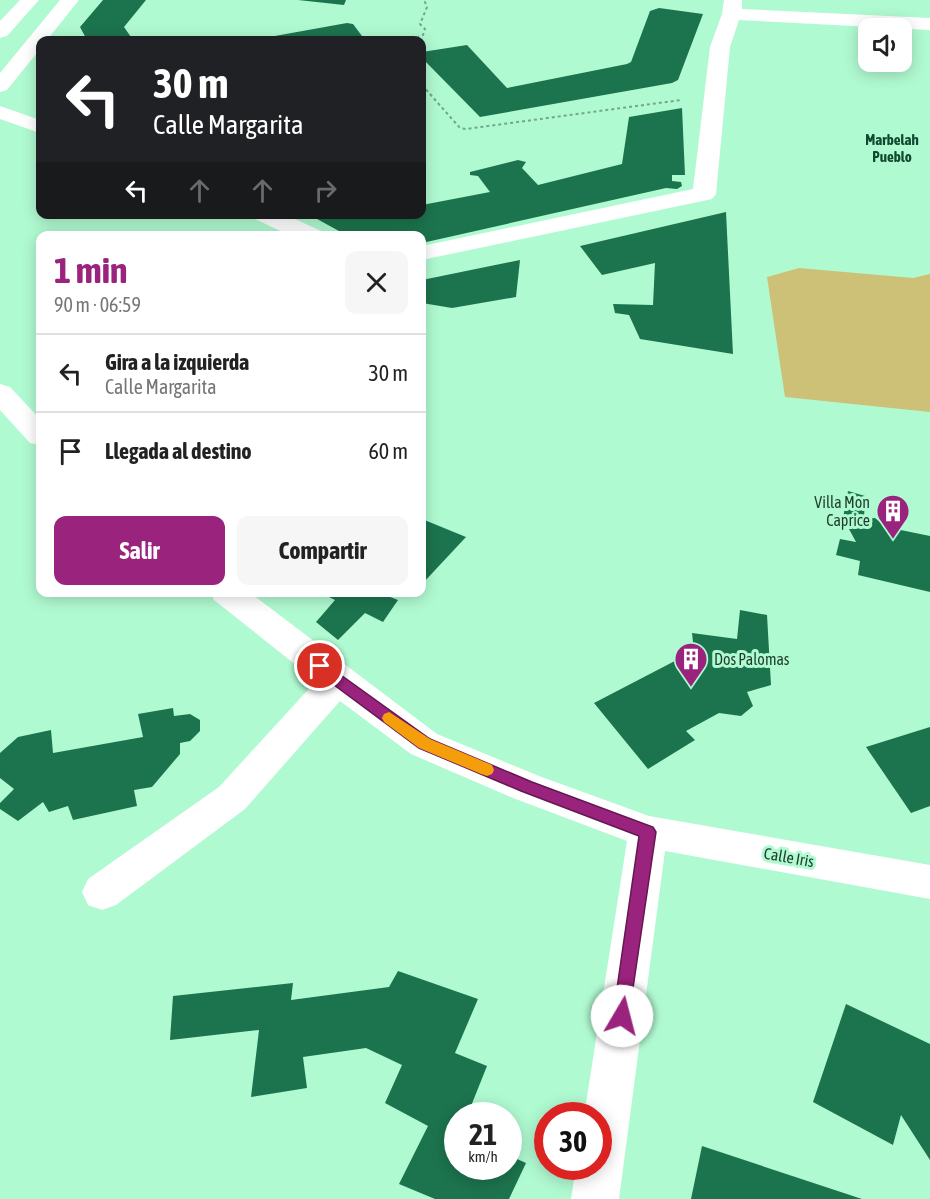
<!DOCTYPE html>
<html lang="es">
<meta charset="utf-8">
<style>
:root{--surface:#fff;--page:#f6f6f6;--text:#222;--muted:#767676;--line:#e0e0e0;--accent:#9a237d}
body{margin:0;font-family:"Asap Condensed",sans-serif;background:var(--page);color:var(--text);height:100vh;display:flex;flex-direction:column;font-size:22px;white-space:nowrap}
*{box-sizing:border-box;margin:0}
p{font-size:20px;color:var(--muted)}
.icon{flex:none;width:33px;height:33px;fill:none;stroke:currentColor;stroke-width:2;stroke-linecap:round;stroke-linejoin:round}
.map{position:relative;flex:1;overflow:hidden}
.sheet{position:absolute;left:36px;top:231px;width:390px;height:366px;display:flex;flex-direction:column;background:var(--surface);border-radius:12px;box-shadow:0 3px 15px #0003}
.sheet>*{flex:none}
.guide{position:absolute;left:36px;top:36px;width:390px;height:183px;border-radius:12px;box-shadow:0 3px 15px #0003;background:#202124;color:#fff;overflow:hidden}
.fabs{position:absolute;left:858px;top:18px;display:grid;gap:12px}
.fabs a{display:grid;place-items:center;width:54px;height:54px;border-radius:12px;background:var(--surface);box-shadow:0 3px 15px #0003;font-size:30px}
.speed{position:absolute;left:444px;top:1102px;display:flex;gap:12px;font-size:30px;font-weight:700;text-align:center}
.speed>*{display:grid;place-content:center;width:78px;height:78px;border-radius:50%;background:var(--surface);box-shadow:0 3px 15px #0003;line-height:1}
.speed small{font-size:15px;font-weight:400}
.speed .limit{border:9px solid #d22;background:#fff;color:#111}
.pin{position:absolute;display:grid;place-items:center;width:51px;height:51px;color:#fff;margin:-26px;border:3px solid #fff;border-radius:50%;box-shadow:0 2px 6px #0007}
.me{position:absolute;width:66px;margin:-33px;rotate:8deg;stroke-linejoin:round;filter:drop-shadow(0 0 4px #0008)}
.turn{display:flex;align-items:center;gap:21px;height:126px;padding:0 18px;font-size:27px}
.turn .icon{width:78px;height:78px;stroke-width:2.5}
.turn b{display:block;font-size:42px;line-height:51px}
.lanes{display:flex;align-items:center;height:57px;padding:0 18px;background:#0003;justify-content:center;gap:30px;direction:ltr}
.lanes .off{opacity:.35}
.round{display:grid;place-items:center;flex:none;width:63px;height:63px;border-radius:12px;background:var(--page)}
.overview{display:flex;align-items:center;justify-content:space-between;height:102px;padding:0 18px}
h1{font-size:36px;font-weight:700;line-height:45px;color:var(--accent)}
.action{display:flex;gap:12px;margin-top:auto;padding:12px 18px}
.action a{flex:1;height:69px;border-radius:12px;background:var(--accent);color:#fff;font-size:24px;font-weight:700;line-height:69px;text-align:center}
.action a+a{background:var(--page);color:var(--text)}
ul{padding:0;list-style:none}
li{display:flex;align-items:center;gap:18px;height:78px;padding:0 18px;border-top:2px solid var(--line)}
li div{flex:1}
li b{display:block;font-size:22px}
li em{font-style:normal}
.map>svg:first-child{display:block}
.green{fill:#cdc178}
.building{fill:#1c744e}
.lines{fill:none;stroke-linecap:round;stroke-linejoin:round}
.path{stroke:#71a889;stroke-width:2;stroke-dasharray:3 3;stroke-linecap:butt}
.minor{fill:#fff;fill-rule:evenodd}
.route{fill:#9a237d;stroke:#641751;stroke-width:1.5}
.slow{fill:#f59e0b}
.labels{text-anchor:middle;stroke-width:6;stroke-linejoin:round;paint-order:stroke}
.far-neighbourhood-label{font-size:15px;font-weight:bold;fill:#104a31;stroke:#b0fad1}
.poi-label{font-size:16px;fill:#1f3d2d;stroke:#b0fad1;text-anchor:end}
.street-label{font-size:16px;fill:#1f3d2d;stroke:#b0fad1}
</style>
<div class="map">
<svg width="930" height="1199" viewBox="0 0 930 1199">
<rect width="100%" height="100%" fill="#b0fad1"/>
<!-- green -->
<path class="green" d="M 799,268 L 913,278 L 930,274 L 930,412 L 785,397 L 767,277 Z"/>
<!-- building -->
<g class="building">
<path d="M 103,0 L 146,0 L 124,27 L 133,40 L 87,40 L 80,27 Z"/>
<path d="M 298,0 L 346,0 L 344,5 Z"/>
<path d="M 659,8 L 703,14 L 678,80 L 672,83 L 480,117 L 422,58 L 422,52 L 467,45 L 507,88 L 627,64 L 631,62 L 650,11 Z"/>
<path d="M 347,23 L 353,24 L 365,40 L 253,40 Z"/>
<path d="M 682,108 L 685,175 L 672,175 L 672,181 L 681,182 L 682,186 L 677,189 L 666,188 L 422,243 L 422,236 L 348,236 L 308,214 L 422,214 L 422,205 L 490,192 L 478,176 L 470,175 L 470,172 L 518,160 L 526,162 L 522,168 L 538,185 L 622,164 L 629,117 Z"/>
<path d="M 726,212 L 733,354 L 640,339 L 629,315 L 615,313 L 613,304 L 653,305 L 655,263 L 602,275 L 580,246 Z"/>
<path d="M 520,260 L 516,297 L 452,308 L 422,303 L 422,280 Z"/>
<path d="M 848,491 L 865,496 L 864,519 L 875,518 L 886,527 L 930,536 L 930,592 L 858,575 L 860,561 L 836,555 L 840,539 L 856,542 L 849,529 L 856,521 L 843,518 Z"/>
<path d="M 422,519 L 466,537 L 423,583 L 422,582 Z"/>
<path d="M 319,592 L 387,592 L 385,595 L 398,600 L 383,622 L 365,613 L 338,640 L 316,622 L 335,600 Z"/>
<path d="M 740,610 L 767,615 L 771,685 L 747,692 L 753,706 L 741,716 L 719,713 L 686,731 L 695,740 L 648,769 L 594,703 L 694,651 L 692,633 L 737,639 Z"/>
<path d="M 173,708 L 174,716 L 190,714 L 200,720 L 200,731 L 190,741 L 180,743 L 180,754 L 152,787 L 134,790 L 137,806 L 73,820 L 68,806 L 49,812 L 43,802 L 18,821 L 0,809 L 0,803 L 14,789 L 0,778 L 0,753 L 18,737 L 51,730 L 53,753 L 143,737 L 138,714 Z"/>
<path d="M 930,727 L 930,806 L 911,813 L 866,747 Z"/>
<path d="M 398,971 L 478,999 L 455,1053 L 487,1066 L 467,1116 L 458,1116 L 458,1167 L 508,1167 L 508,1155 L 526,1163 L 509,1199 L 435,1199 L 399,1184 L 428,1126 L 385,1103 L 402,1065 L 366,1048 L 303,1057 L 307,1088 L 251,1097 L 259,1030 L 170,1040 L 173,996 L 293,983 L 291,1000 L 389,987 Z"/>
<path d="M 846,1004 L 930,1044 L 930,1160 L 901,1115 L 893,1145 L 813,1102 Z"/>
<path d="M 702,1146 L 862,1199 L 691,1199 Z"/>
</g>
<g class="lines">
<!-- path -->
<g class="path">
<path d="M 411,40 L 423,35 L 425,29 L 420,24 L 427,7 L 425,2 L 427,0"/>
<path d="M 422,85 L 460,128 L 466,129 L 681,100"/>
</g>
<!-- minor -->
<g class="minor">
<path d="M 20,0 L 39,0 L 7,36 L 0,38 L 0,21 Z"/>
<path d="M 60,0 L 79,0 L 47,40 L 40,40 L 40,49 L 7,90 L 0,92 L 0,73 Z"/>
<path d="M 724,0 L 742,0 L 742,9 L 930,18 L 930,30 L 739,20 L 730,47 L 716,194 L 712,199 L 422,260 L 422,246 L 693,189 L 710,47 L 722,14 Z"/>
<path d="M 0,106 L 40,120 L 40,133 L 0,119 Z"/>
<path d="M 251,214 L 284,214 L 321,231 L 324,236 L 291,236 L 255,219 Z"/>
<path d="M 0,384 L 10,387 L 40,419 L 40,445 L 30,443 L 0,410 Z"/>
<path d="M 210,592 L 249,592 L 437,734 L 539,776 L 649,816 L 930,865 L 930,899 L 665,851 L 619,1199 L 571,1199 L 576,1167 L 598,1167 L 598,1116 L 584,1116 L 627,841 L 513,798 L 411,754 L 340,701 L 245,809 L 116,905 L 102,910 L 88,905 L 82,892 L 88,879 L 219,787 L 316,681 L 214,600 Z"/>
</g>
</g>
<!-- route -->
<path class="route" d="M 320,660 L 430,739 L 532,782 L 653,827 L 656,832 L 628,1022 L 622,1024 L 616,1022 L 613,1016 L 639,836 L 521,791 L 419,748 L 314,670 L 312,666 L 314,662 Z"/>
<!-- slow -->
<path class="slow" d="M 389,712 L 430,739 L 492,765 L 494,770 L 492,774 L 487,776 L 481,774 L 419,748 L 384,722 L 382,718 L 384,714 Z"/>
<!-- icons -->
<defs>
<g id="building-pin" transform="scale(1.725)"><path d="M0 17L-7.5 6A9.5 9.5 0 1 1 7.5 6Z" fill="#9a237d" stroke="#b0fad1"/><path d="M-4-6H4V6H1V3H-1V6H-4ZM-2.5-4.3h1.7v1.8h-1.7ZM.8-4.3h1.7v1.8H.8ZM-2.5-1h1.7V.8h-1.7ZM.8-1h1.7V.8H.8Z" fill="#fff"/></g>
</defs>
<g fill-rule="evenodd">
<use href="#building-pin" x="893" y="511"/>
<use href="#building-pin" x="691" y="659"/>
</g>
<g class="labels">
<!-- far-neighbourhood labels -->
<g class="far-neighbourhood-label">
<text x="892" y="145">Marbelah<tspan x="892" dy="17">Pueblo</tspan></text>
</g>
<!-- poi labels -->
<g class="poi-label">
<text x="870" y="508">Villa Mon<tspan x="870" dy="18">Caprice</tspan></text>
<text x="714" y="665" text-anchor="start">Dos Palomas</text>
</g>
<!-- street labels -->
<g class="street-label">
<text transform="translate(789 857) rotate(10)" y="6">Calle Iris</text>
</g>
</g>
</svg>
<div class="fabs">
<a><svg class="icon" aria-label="sound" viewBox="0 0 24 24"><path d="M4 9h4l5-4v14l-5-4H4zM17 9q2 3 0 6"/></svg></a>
</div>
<div class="speed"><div>21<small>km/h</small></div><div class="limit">30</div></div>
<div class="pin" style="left:320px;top:666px;background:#d93025"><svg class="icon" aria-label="arrive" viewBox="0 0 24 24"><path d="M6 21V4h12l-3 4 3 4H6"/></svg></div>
<svg class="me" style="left:622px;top:1016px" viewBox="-20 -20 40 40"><circle r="19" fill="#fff"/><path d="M0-13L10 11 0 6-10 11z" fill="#9a237d"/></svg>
<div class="guide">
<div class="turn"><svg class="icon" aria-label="left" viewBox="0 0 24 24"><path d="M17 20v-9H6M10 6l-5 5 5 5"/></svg><div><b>30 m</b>Calle Margarita</div></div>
<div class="lanes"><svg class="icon" aria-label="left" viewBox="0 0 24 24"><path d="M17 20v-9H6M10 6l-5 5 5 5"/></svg><svg class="icon off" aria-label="ahead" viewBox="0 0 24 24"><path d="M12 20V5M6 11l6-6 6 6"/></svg><svg class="icon off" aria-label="ahead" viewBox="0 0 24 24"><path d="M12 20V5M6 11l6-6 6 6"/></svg><svg class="icon off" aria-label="right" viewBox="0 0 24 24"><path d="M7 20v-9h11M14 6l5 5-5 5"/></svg></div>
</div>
<section class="sheet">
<div class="overview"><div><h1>1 min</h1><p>90 m · 06:59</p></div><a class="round"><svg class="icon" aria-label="close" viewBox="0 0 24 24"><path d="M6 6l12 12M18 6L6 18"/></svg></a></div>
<ul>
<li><svg class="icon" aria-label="left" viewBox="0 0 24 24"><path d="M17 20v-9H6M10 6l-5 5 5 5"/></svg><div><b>Gira a la izquierda</b><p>Calle Margarita</p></div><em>30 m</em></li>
<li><svg class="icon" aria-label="arrive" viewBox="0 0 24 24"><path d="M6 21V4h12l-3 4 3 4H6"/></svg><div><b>Llegada al destino</b></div><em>60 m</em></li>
</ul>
<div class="action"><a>Salir</a><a>Compartir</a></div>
</section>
</div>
